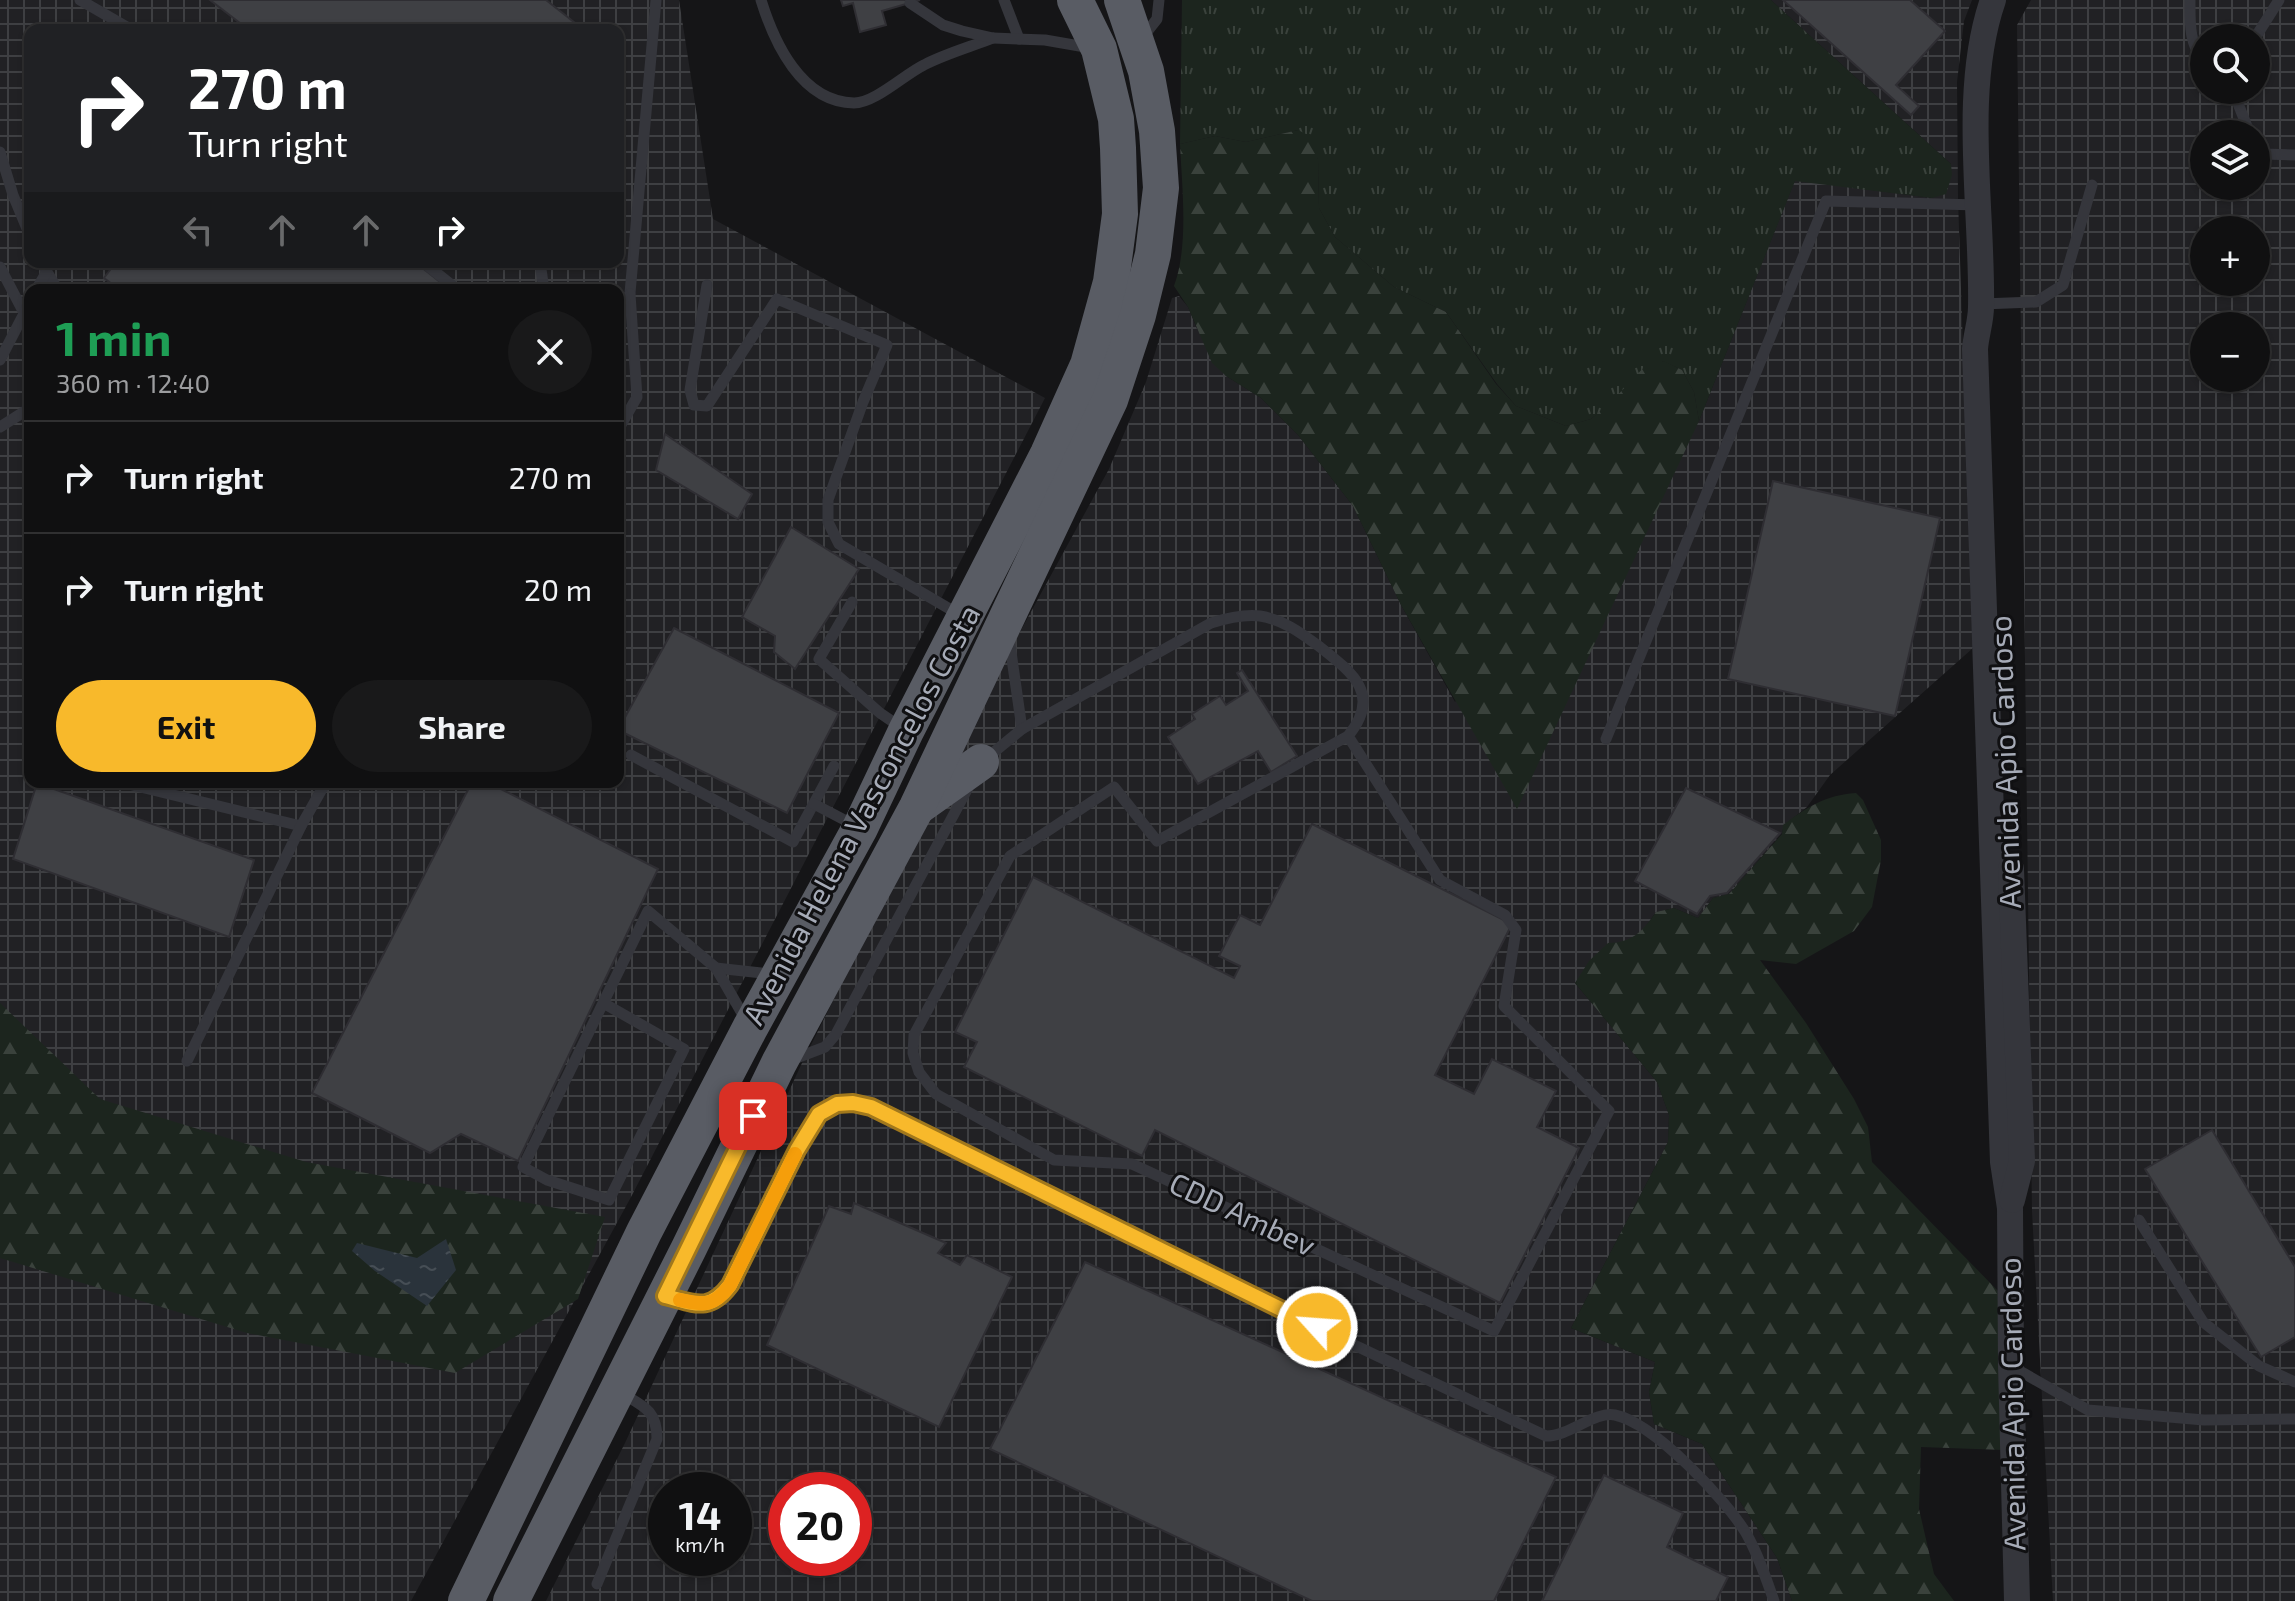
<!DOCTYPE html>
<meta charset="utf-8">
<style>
:root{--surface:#101011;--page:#19191a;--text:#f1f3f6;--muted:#9c9d9f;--line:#303031;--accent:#f8b92b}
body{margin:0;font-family:"Exo 2",sans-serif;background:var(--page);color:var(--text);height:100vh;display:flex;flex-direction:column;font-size:30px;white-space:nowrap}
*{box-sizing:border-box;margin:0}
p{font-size:26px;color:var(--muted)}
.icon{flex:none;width:44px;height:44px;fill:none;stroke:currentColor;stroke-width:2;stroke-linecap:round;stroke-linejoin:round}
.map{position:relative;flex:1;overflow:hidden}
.side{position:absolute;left:24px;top:284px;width:600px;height:504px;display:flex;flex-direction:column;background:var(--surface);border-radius:16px;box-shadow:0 2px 6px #0004,0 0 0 2px var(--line)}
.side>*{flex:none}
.hud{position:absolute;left:24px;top:24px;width:600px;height:244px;border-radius:16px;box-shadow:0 2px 6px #0004,0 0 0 2px var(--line);background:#202124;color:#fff;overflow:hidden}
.tools{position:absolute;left:2190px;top:24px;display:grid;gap:16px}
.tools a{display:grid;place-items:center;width:80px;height:80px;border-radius:50%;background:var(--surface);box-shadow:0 2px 6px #0004,0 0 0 2px var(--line);font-size:40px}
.speed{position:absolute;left:648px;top:1472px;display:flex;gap:16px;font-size:40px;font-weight:700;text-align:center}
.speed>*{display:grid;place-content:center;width:104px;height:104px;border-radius:50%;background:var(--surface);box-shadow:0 2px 6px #0004,0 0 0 2px var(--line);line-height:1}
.speed small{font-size:20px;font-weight:400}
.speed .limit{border:12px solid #d22;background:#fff;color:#111}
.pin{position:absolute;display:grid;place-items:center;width:68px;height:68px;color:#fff;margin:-34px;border-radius:16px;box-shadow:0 4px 12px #0006}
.me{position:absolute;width:88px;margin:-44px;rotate:296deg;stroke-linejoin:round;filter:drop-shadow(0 0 6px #0008)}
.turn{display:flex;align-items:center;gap:28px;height:168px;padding:0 32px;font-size:36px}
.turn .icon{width:104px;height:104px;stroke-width:2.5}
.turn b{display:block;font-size:56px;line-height:68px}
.lanes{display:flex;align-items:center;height:76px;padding:0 32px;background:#0003;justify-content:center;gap:40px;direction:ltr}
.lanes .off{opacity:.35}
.round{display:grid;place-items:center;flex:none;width:84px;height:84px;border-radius:42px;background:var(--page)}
.overview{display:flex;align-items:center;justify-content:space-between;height:136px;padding:0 32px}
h1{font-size:48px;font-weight:700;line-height:60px;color:#1e9e55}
.primary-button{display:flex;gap:16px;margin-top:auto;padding:16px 32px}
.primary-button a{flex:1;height:92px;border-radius:48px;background:var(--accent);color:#111;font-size:32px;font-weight:700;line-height:92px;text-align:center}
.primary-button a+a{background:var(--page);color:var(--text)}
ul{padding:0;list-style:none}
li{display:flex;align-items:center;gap:24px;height:112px;padding:0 32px;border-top:2px solid var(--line)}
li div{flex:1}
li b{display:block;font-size:30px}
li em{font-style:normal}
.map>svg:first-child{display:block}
.industrial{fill:url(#industrial-grid);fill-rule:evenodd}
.grass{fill:url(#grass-tufts)}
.forest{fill:url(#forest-firs)}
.water{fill:url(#water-ripples)}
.building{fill:#3f4044;stroke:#2f2e33;stroke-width:2}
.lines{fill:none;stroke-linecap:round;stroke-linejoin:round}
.service{stroke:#35363c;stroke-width:11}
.tertiary{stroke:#35363c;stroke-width:26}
.trunk{stroke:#595c64;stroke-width:36}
.route-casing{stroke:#a1781c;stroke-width:20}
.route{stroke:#f8b92b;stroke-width:14}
.slow{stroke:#f59e0b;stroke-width:14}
.labels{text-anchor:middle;stroke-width:6;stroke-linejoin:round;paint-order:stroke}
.street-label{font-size:30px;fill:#a6abb7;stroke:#101012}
</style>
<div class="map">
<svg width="2295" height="1601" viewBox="0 0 2295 1601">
<defs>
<pattern id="industrial-grid" width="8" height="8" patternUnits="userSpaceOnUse" patternTransform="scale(2)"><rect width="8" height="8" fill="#212124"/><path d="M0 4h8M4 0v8" fill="none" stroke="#3e3f42"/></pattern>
<pattern id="grass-tufts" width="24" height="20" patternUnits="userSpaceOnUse" patternTransform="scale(2)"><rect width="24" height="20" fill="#1c251e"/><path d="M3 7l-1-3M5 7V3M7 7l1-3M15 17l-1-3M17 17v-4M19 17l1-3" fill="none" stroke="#3a423c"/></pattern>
<pattern id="forest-firs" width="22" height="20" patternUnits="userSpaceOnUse" patternTransform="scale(2)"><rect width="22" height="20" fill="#1c251e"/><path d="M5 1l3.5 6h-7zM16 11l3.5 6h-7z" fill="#3a423c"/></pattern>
<pattern id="water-ripples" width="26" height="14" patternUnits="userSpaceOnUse" patternTransform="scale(2)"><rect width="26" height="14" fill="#2a333b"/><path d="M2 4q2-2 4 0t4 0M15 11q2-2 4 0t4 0" fill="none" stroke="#464e55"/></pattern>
</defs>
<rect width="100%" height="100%" fill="#151517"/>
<!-- industrial -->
<g class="industrial">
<path d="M 0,0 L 679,0 L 713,219 L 1045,398 L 631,1197 L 411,1601 L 0,1601 ZM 30,30 L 618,30 L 618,262 L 30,262 ZM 30,290 L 618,290 L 618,782 L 30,782 Z"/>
<path d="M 1771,0 L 1972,0 L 1964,21 L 1957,82 L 1958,199 L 1973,648 L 1830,775 L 1807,807 L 1784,825 L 1782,833 L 1729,895 L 1713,898 L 1698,918 L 1674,908 L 1656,912 L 1641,933 L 1622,943 L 1575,983 L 1657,1082 L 1669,1115 L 1668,1142 L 1571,1328 L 1655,1362 L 1649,1392 L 1654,1424 L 1702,1444 L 1777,1558 L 1792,1601 L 546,1601 L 625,1443 L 802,1063 L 991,685 L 1109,469 L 1146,382 L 1172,298 L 1179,296 L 1188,307 L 1197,329 L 1226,376 L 1261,398 L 1298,435 L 1353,506 L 1401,605 L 1455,702 L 1699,421 L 1795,180 L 1932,198 L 1951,164 ZM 666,1490 L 734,1490 L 734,1558 L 666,1558 ZM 786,1490 L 854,1490 L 854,1558 L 786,1558 Z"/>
<path d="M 2031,0 L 2295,0 L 2295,1601 L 2053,1601 L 2032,1211 L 2017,25 ZM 2204,38 L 2256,38 L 2256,90 L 2204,90 ZM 2204,134 L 2256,134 L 2256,186 L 2204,186 ZM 2204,230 L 2256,230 L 2256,282 L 2204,282 ZM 2204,326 L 2256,326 L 2256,378 L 2204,378 Z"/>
</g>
<!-- grass -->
<path class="grass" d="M 1182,0 L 1771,0 L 1951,164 L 1952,175 L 1946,194 L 1932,198 L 1795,181 L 1699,421 L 1694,392 L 1682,370 L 1663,361 L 1591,419 L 1566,426 L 1516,406 L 1497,384 L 1446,312 L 1394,287 L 1335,237 L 1319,208 L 1318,159 L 1298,130 L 1246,142 L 1215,136 L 1180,144 Z"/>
<!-- forest -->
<g class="forest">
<path d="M 1298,130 L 1308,135 L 1318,159 L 1319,208 L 1335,237 L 1394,287 L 1446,312 L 1496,384 L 1516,406 L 1566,426 L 1591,419 L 1613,400 L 1646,365 L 1664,361 L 1682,370 L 1694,392 L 1699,421 L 1517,809 L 1401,605 L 1353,506 L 1298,435 L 1261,398 L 1226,376 L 1212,363 L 1188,307 L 1174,286 C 1189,246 1182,187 1180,144 L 1215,136 L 1246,142 Z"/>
<path d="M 1856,793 L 1863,800 L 1881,840 L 1881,860 L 1872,907 L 1854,931 L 1796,964 L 1760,960 L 1806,1023 L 1854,1099 L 1868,1127 L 1872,1162 L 1999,1292 L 2004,1450 L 1921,1447 L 1919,1509 L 1934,1574 L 1954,1601 L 1792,1601 L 1777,1558 L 1702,1444 L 1654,1424 L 1649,1392 L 1655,1362 L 1571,1328 L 1668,1142 L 1669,1115 L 1657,1082 L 1575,983 L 1589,961 L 1608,943 C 1632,943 1643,931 1656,912 L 1674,908 L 1698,918 L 1713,898 L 1729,894 L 1782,834 L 1783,825 C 1807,807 1826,795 1856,793 Z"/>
<path d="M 0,1003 L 100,1099 L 306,1162 L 605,1217 L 578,1299 L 455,1373 L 247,1333 L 0,1258 Z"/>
</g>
<!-- water -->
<path class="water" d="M 446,1239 L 456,1270 L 427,1306 L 375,1271 L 352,1251 L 357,1243 L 417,1258 Z"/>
<!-- building -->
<g class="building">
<path d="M 210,0 L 546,0 L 584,30 L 249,30 Z"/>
<path d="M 841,0 L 920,0 L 882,11 L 886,25 L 860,32 L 853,3 L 843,6 Z"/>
<path d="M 1783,0 L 1910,0 L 1945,31 L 1896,85 L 1919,106 L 1911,115 Z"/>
<path d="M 100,262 L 415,262 L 450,290 L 120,290 L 104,278 L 110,270 Z"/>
<path d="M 665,434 L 752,494 L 738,519 L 656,470 Z"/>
<path d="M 1773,481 L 1940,518 L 1895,716 L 1728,679 Z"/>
<path d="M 791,527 L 859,569 L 795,669 L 774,652 L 775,636 L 742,617 Z"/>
<path d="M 674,628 L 839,713 L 787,813 L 618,730 Z"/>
<path d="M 1242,670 L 1297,756 L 1271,772 L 1258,751 L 1198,784 L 1168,737 L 1195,719 L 1192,714 L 1220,696 L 1226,705 L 1248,691 L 1237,673 Z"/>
<path d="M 472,782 L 487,782 L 658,869 L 518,1161 L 461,1134 L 430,1153 L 312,1093 Z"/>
<path d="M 37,783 L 254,860 L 229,937 L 13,859 Z"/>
<path d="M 1686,788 L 1780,833 L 1727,893 L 1710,896 L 1697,914 L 1635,881 Z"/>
<path d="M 1312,824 L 1512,924 L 1435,1075 L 1474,1094 L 1492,1059 L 1556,1091 L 1537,1127 L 1579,1148 L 1500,1303 L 1155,1130 L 1142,1156 L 964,1067 L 977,1042 L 955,1032 L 1033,877 L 1234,978 L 1240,966 L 1219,956 L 1240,915 L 1260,925 Z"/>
<path d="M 2212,1130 L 2295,1267 L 2295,1337 L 2261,1357 L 2145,1169 Z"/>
<path d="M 854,1203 L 946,1243 L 938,1253 L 960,1265 L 967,1255 L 1012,1277 L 939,1427 L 767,1345 L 829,1206 L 851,1214 Z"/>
<path d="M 1085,1262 L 1556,1477 L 1494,1601 L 1312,1601 L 990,1449 Z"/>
<path d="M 1604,1475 L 1683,1513 L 1667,1547 L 1728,1577 L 1716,1601 L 1542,1601 Z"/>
</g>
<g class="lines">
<!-- service -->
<g class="service">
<path d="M 80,0 L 132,30"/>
<path d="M 761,0 C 774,42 801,102 854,103 C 875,103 905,74 924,65 C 945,54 970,47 993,38"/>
<path d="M 1004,0 L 1019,39"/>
<path d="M 2190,0 C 2190,24 2189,43 2204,62"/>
<path d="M 910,3 L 943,25 L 962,31 L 993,38 L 1045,40 L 1091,48"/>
<path d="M 1142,38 L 1157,19 L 1159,0"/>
<path d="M 2255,38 L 2279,0"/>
<path d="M 2228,90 L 2237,101 L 2250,134"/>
<path d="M 2256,143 L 2265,154 L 2295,155"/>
<path d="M 0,152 L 13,195 L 30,236"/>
<path d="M 41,262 L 58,290"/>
<path d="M 423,262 L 458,290"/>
<path d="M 540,262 L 544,290"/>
<path d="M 0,267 L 24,313"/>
<path d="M 707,285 L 690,390 L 694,405 L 707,406 L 777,299 L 887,345 L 863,402 L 828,500 L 828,522 L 839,544 L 960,615"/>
<path d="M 36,290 L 46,273"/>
<path d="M 1982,304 L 2036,302 L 2063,285 L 2092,185"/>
<path d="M 618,319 L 630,293 L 656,0"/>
<path d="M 0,360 L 30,302"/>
<path d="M 0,427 L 30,408"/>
<path d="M 618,430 L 637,397 L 630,294"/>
<path d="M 852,602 L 819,659 L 880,713 L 902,728"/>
<path d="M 1009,638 L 1022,729"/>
<path d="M 1606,739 L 1826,201 L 1978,205"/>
<path d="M 631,755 L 793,842 L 834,766"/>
<path d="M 983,761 L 1022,729 L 1211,623 C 1227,618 1243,614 1260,616 C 1284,620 1301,633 1320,647 C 1353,673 1382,695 1348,736 L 1440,880 L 1505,915 L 1516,930 L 1504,1006 L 1609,1111 L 1494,1331 L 1132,1164 L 1054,1160 L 936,1094 L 919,1072 L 913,1053 L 914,1035 L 1010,856 L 1114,787 L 1157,841 L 1348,736"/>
<path d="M 120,782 L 301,826"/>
<path d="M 814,804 L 856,826"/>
<path d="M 716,968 L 771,974"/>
<path d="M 605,1004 L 684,1049 L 609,1200 L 547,1180 L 523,1167 L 648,911 L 716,968 L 747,1022"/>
<path d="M 791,1060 L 825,1047 L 836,1034 L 969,786"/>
<path d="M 187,1061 L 301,826 L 326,782"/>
<path d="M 2139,1220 L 2203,1322 L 2259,1366 L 2295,1382"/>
<path d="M 668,1297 C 697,1304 710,1312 730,1285 L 797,1150 L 819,1114 L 837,1104 L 853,1103 L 871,1107 L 1291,1315 L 1546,1436 C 1570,1436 1594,1411 1615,1415 C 1654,1423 1726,1500 1746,1533 C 1758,1554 1766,1578 1774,1601"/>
<path d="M 2011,1366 L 2088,1410 L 2204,1420 L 2295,1419"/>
<path d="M 597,1584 L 657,1439 C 657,1410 643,1406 621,1393"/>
</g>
<!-- tertiary -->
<g class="tertiary">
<path d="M 1993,0 C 1961,92 1983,210 1981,307 C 1981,321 1976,335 1975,349 L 2003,1162 L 2010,1208 L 2011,1365 L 2017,1601"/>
<path d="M 2011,869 L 2022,1161 L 2012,1200"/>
</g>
<!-- trunk -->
<g class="trunk">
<path d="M 919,806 L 981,762"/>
<path d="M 466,1601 L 644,1232 L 750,1028 L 860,828 L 906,731 L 1048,454 L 1088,365 L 1111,282 L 1120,214 L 1118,148 L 1116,119 L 1099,49 L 1075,0"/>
<path d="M 511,1601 L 689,1248 L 779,1063 L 917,807 L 1110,400 L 1138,315 L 1153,254 L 1161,188 L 1157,131 L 1146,71 L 1122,0"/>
</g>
</g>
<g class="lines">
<!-- route casing -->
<g class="route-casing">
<path id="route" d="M 753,1116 L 665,1296 C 694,1303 709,1313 730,1285 L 797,1150 L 819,1114 L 837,1104 L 853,1103 L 871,1107 L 1317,1327"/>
</g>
<!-- route -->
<use href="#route" class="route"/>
<!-- slow -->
<path class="slow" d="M 680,1300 C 705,1305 714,1307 730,1285 L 795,1154"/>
</g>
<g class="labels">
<!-- street labels -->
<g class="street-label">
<text transform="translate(2006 762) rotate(-92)" y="10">Avenida Apio Cardoso</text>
<text transform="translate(862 815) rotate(-62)" y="10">Avenida Helena Vasconcelos Costa</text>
<text transform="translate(1242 1215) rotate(25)" y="10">CDD Ambev</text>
<text transform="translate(2013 1404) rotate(-91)" y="10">Avenida Apio Cardoso</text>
</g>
</g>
</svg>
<div class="tools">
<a><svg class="icon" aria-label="search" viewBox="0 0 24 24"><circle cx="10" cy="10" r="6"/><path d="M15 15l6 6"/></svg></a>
<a><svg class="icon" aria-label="layers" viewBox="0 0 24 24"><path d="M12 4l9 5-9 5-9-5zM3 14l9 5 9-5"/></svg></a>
<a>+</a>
<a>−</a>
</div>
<div class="speed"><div>14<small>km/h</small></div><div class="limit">20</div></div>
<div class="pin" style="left:753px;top:1116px;background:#d93025"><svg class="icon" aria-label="arrive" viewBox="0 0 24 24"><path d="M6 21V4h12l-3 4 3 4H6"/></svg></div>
<svg class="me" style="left:1317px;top:1327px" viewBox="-20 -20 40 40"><circle r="17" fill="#f8b92b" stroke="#fff" stroke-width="3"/><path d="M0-11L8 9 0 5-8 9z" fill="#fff"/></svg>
<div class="hud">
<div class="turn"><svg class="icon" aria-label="right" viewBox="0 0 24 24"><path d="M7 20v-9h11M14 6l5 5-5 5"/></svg><div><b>270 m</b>Turn right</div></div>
<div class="lanes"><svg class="icon off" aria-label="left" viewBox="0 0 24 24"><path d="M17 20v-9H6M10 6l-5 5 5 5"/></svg><svg class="icon off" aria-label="ahead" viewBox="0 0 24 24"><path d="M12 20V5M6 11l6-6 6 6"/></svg><svg class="icon off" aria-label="ahead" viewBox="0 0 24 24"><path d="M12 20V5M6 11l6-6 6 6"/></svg><svg class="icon" aria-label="right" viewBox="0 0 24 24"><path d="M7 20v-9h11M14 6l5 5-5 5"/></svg></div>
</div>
<section class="side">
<div class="overview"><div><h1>1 min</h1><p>360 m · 12:40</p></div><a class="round"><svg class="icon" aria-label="close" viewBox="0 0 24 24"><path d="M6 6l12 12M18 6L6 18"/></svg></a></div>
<ul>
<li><svg class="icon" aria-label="right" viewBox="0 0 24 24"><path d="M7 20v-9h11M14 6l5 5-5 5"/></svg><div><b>Turn right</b></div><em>270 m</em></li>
<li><svg class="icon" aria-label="right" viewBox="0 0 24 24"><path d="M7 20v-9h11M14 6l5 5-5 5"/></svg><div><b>Turn right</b></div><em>20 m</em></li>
</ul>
<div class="primary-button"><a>Exit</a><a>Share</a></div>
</section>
</div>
